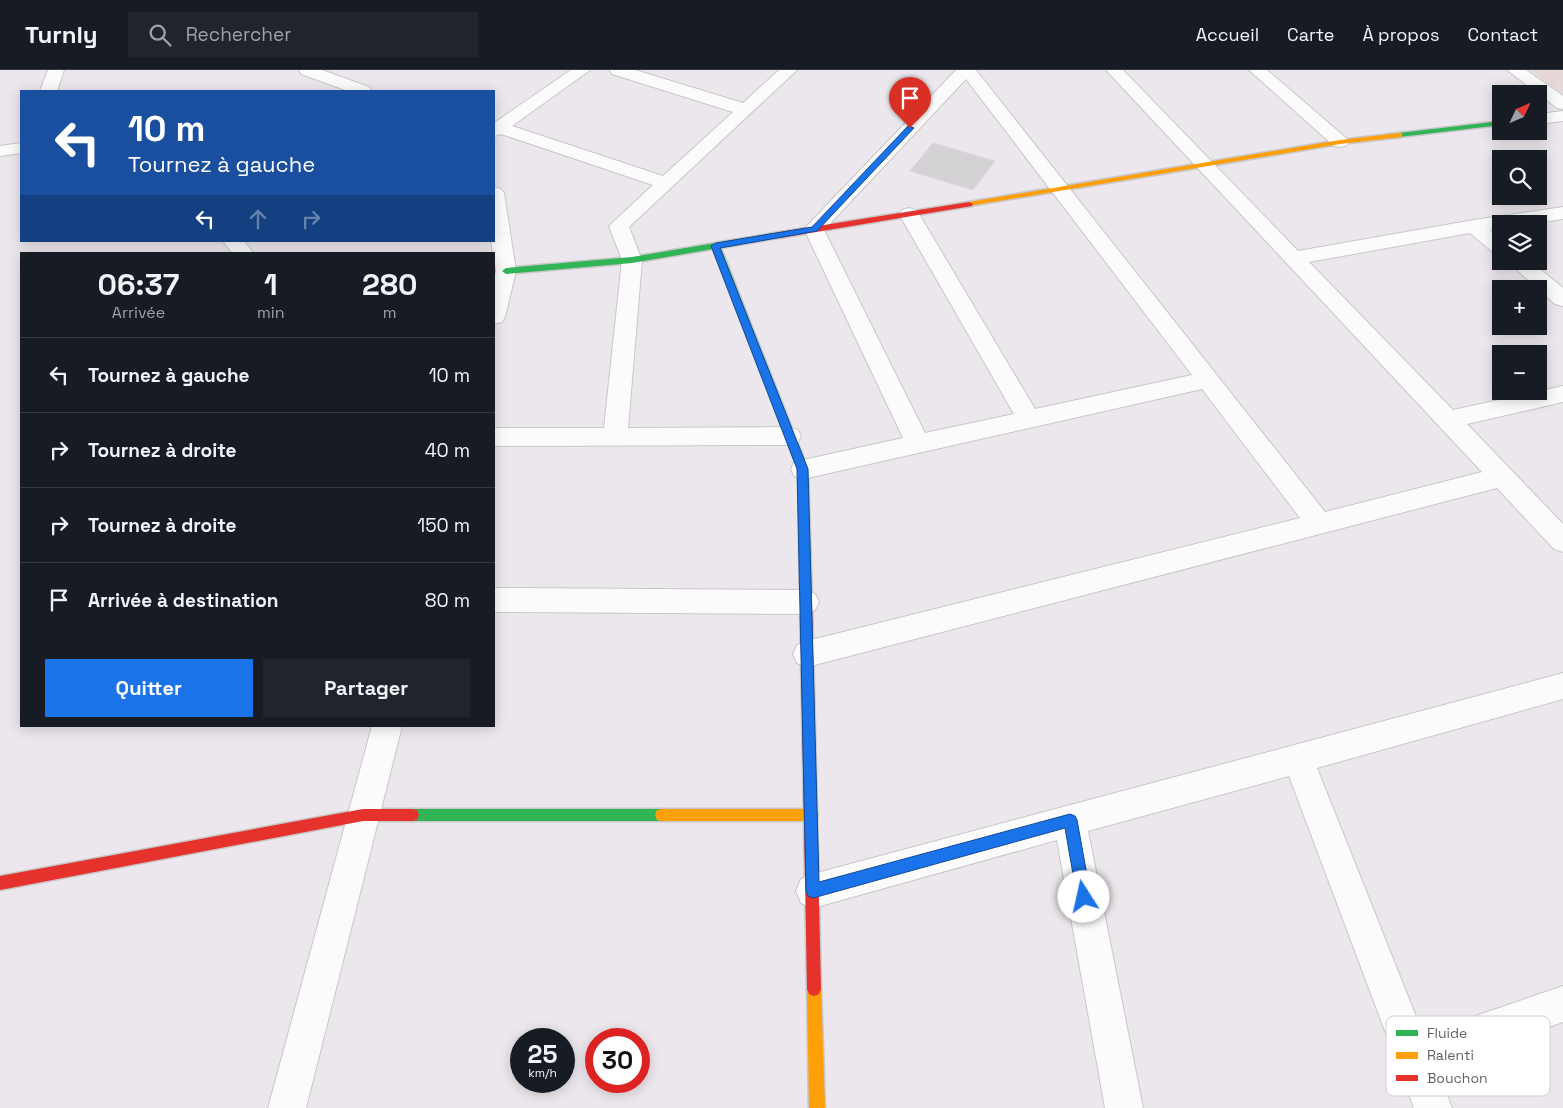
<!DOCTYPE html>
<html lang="fr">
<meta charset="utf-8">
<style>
:root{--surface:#171b24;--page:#20242c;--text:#f1f3f6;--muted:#9ea1a6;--line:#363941;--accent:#1a73e8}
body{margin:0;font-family:"Space Grotesk",sans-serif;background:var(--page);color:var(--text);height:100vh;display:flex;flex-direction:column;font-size:19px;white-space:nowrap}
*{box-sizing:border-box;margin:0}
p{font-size:16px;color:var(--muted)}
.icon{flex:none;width:28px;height:28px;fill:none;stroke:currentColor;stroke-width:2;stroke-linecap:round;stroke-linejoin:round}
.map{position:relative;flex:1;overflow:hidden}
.panel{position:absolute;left:20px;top:182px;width:475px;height:475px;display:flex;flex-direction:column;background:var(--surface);border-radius:0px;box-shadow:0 2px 12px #0003}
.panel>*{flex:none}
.banner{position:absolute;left:20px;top:20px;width:475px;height:152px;border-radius:0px;box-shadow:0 2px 12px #0003;background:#1a4fa0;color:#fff;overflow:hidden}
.needle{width:32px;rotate:46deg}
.controls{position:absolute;left:1492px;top:15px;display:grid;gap:10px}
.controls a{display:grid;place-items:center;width:55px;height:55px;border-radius:0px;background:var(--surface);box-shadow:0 2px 12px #0003;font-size:25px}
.speed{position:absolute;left:510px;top:958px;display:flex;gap:10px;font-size:25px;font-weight:700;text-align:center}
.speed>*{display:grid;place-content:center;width:65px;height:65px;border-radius:50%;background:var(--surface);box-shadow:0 2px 12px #0003;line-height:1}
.speed small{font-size:12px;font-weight:400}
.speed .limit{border:8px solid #d22;background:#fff;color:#111}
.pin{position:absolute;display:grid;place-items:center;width:42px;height:42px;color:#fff;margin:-51px -21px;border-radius:50% 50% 50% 0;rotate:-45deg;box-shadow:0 0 5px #0007}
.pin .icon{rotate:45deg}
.me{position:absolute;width:55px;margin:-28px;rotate:350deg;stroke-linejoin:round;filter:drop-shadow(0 0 4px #0008)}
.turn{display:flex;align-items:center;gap:18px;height:105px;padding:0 25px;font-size:22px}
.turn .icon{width:65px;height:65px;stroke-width:2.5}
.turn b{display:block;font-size:35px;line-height:42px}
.lanes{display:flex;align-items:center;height:48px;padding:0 25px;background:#0003;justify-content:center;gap:25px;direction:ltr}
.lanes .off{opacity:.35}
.eta{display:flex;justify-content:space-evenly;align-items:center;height:85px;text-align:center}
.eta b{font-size:30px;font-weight:600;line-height:35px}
.button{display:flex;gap:10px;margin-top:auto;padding:10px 25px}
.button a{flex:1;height:58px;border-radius:0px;background:var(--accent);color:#fff;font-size:20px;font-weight:600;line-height:58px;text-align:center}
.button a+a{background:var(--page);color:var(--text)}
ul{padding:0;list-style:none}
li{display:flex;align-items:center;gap:15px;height:75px;padding:0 25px;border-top:1px solid var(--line)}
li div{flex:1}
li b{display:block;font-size:19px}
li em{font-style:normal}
header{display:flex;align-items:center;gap:30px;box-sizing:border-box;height:70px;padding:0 25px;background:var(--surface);border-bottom:1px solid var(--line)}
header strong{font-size:24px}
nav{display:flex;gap:28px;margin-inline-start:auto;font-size:18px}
.search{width:350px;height:45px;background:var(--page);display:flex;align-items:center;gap:12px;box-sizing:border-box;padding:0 18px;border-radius:0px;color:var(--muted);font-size:19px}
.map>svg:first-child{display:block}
.green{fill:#e6d8d7}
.building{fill:#d4d1d4;stroke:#dbd6db}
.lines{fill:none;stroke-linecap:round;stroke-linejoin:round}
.street-casing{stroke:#c8c7c8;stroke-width:2}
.fast-casing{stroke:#c8c7c8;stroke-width:3}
.slow-casing{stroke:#c8c7c8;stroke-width:3}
.jam-casing{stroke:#c8c7c8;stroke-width:3}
.street{fill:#fcfbfc;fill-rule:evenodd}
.fast{fill:#30b455;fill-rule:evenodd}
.slow{fill:#ff9f0a;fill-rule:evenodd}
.jam{fill:#e5322d;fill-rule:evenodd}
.route{fill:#1a73e8;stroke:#114b97}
.key{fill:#fff;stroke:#cfd0ce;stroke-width:1}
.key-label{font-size:14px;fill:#5e645d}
</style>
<header>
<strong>Turnly</strong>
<div class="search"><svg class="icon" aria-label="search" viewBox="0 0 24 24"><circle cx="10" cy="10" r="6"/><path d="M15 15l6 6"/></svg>Rechercher</div>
<nav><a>Accueil</a><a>Carte</a><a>À propos</a><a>Contact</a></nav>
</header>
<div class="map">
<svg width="1563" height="1038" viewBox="0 0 1563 1038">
<rect width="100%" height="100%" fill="#ece7ec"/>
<!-- green -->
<path class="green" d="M 1530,0 L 1563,0 L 1563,24 Z"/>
<!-- building -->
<path class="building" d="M 933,73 L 995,91 L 973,120 L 910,101 Z"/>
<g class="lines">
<!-- street casing -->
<g class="street-casing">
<g id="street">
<path d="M 48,0 L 64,0 L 57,21 L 40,21 Z"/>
<path d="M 299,0 L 322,0 L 369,17 L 372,21 L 348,21 L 301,4 Z"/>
<path d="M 571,0 L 590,0 L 512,56 L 663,106 L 733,42 L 612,4 L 610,0 L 635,0 L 743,33 L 779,0 L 797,0 L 629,157 L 642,190 L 628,358 L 789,357 L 798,360 L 801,366 L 798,372 L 789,375 L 494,376 L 494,358 L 604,358 L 622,190 L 609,156 L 653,115 L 501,64 L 494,66 L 494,53 Z"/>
<path d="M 956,0 L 976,0 L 1325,442 L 1482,402 L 1106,0 L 1123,0 L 1298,181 L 1474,150 L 1563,137 L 1563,149 L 1530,154 L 1501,154 L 1501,158 L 1490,160 L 1501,169 L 1501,185 L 1494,183 L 1470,163 L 1309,192 L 1453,340 L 1563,316 L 1563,332 L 1467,354 L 1563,454 L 1563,482 L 1554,479 L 1497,418 L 807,597 L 797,593 L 793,584 L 797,575 L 807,571 L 1300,448 L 1202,319 L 803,409 L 794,406 L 791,399 L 794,392 L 903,368 L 804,159 ZM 966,9 L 1192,305 L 1035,339 L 919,144 L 916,140 L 909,138 L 902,140 L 899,144 L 1014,344 L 925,363 L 824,160 Z"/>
<path d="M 1249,0 L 1267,0 L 1346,68 L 1349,72 L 1346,76 L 1340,77 L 1334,76 Z"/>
<path d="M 1507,0 L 1526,0 L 1563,26 L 1563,39 L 1557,38 Z"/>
<path d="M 1563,41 L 1563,51 L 1539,54 L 1539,44 Z"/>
<path d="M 21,73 L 21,83 L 0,86 L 0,76 Z"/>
<path d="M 494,117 L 501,119 L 504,123 L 516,201 L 505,247 L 502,252 L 494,254 L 494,208 L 496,201 L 491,171 L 494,171 Z"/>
<path d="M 223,171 L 244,171 L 254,184 L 233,184 Z"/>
<path d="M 1507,191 L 1530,191 L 1563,218 L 1563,236 L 1555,234 Z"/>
<path d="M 494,518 L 805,520 L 815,524 L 819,532 L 815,540 L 805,544 L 494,542 Z"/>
<path d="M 1563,603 L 1563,629 L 1317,698 L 1423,964 L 1563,916 L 1563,952 L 1436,997 L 1452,1038 L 1414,1038 L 1289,706 L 1088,761 L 1143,1038 L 1105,1038 L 1057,770 L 813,838 L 801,833 L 796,821 L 801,809 L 813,804 Z"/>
<path d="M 372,656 L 402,656 L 306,1038 L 268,1038 Z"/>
</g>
</g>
<!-- fast casing -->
<g class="fast-casing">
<g id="fast">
<path d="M 1501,51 L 1501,55 L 1399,67 L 1395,65 L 1399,63 Z"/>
<path d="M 780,162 L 784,165 L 783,167 L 721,178 L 808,399 L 812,531 L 810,534 L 806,536 L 802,534 L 800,531 L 798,399 L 713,179 L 632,193 L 506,204 L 502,201 L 506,198 L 632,187 Z"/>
<path d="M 412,739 L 662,739 L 667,740 L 669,745 L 667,750 L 662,751 L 412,751 L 407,750 L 405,745 L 407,740 Z"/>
</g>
</g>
<!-- slow casing -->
<g class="slow-casing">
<g id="slow">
<path d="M 1399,63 L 1402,63 L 1402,67 L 1340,74 L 969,136 L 965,134 L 969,132 L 1340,70 Z"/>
<path d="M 662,739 L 811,739 L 816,740 L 818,745 L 816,750 L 811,751 L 662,751 L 657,750 L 655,745 L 657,740 Z"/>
<path d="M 814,912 L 819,914 L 821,919 L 825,1038 L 809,1038 L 807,919 L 809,914 Z"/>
</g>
</g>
<!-- jam casing -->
<g class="jam-casing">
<g id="jam">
<path d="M 969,132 L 973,134 L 972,136 L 780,168 L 776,165 L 780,162 Z"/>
<path d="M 806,526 L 810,528 L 812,531 L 821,919 L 819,924 L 814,926 L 809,924 L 807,919 L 800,531 L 802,528 Z"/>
<path d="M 363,739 L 412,739 L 417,740 L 419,745 L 417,750 L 412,751 L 363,751 L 0,820 L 0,806 Z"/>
</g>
</g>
<!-- street -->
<use href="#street" class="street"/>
<!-- fast -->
<use href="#fast" class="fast"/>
<!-- slow -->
<use href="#slow" class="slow"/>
<!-- jam -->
<use href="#jam" class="jam"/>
</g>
<!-- route -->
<path class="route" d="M 908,56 L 914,58 L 817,161 L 720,178 L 808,399 L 819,812 L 1070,744 L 1075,746 L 1077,750 L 1091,827 L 1089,832 L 1084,834 L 1079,832 L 1077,827 L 1065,758 L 813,828 L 808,826 L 806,821 L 797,399 L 711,176 L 716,173 L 812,157 Z"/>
<!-- legend -->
<rect x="1386" y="946" width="164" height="80" rx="8" class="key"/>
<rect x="1396" y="960" width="22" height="6" fill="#30b455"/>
<rect x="1396" y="982" width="22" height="7" fill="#ff9f0a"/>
<rect x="1396" y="1005" width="22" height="6" fill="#e5322d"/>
<g class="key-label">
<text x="1427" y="968">Fluide</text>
<text x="1427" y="990">Ralenti</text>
<text x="1427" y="1013">Bouchon</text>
</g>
</svg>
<div class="controls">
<a><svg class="needle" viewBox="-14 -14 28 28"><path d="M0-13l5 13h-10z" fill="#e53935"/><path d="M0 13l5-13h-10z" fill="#9ea1a6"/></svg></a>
<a><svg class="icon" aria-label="search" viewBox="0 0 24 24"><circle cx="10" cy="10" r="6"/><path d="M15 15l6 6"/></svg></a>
<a><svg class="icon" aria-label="layers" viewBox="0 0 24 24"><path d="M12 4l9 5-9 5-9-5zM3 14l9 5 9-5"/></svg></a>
<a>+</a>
<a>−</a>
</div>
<div class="speed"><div>25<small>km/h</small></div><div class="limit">30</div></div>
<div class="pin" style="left:910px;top:58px;background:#d93025"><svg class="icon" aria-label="arrive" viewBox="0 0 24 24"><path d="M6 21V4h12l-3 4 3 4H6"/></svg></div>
<svg class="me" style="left:1084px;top:827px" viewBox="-20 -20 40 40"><circle r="19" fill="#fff"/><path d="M0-13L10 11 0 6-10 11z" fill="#1a73e8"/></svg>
<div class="banner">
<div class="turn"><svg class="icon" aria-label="left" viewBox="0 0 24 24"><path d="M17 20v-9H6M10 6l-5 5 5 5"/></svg><div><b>10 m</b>Tournez à gauche</div></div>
<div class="lanes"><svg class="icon" aria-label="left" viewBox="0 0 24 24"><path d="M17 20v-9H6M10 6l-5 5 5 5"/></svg><svg class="icon off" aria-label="ahead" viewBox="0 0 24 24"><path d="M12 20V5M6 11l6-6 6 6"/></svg><svg class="icon off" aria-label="right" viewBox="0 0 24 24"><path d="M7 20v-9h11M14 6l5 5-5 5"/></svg></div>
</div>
<section class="panel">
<div class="eta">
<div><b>06:37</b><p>Arrivée</p></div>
<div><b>1</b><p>min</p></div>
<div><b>280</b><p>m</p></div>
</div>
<ul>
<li><svg class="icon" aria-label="left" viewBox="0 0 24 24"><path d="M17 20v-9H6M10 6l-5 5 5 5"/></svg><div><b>Tournez à gauche</b></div><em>10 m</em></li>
<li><svg class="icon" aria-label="right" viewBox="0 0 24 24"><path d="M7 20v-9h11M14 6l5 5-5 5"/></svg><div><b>Tournez à droite</b></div><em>40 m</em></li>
<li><svg class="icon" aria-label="right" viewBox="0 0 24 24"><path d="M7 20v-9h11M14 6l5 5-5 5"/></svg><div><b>Tournez à droite</b></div><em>150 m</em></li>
<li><svg class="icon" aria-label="arrive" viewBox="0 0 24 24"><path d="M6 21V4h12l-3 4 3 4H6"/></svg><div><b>Arrivée à destination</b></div><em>80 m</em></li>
</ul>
<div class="button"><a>Quitter</a><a>Partager</a></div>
</section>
</div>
